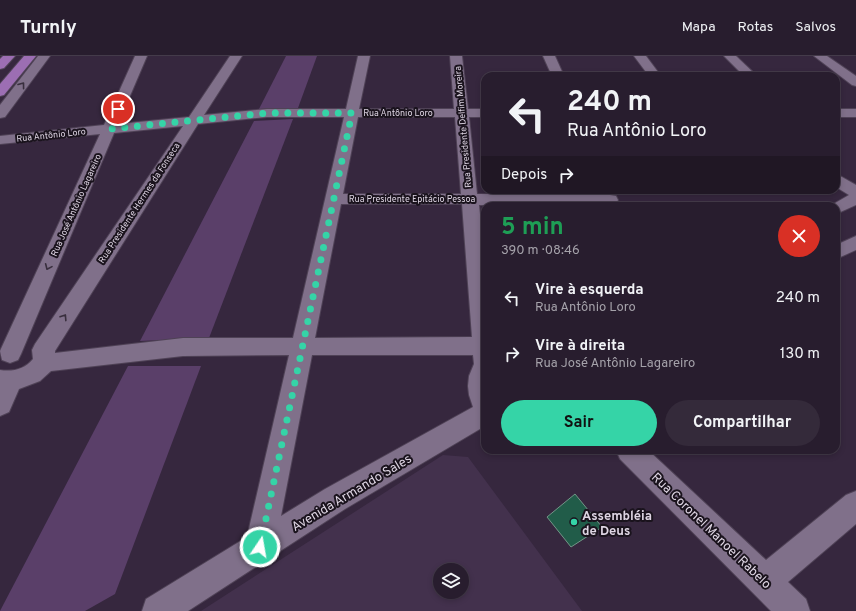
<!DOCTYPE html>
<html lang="pt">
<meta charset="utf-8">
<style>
:root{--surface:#281d2e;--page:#342a3a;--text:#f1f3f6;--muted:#a5a2aa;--line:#443b4a;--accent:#35d4a7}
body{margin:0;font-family:Overpass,sans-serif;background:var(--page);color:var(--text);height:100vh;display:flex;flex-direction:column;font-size:15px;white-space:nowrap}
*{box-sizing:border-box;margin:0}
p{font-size:13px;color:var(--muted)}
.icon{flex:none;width:22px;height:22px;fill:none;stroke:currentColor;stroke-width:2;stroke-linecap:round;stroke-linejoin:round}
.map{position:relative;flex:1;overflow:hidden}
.sheet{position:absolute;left:481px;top:146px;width:359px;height:252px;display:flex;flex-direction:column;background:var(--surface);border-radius:12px;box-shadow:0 2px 6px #0003,0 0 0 1px var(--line)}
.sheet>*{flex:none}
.top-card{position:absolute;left:481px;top:16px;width:359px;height:122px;border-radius:12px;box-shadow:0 2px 6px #0003,0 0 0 1px var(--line);background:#281d2e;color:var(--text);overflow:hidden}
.fabs{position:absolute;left:433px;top:507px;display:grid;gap:8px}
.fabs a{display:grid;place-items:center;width:36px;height:36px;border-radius:50%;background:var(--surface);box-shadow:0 2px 6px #0003,0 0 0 1px var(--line);font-size:20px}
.pin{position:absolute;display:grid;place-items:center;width:34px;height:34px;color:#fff;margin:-17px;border:2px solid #fff;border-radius:50%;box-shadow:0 1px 4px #0007}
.me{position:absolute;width:44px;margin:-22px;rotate:12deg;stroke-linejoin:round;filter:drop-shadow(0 0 3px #0008)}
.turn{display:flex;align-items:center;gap:14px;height:84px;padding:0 20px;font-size:18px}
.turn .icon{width:52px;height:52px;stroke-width:2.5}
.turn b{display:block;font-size:28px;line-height:34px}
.then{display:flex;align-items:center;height:38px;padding:0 20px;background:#0003;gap:8px;font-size:15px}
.round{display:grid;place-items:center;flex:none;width:42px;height:42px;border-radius:21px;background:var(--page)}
.headline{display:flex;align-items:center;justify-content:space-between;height:68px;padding:0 20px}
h1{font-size:24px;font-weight:700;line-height:30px;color:#1e9e55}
.cta{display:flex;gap:8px;margin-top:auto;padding:8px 20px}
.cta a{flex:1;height:46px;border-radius:24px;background:var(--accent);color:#111;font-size:16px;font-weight:700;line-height:46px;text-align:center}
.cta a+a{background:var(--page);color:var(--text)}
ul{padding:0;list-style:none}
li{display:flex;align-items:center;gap:12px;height:56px;padding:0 20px}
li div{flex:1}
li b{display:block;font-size:15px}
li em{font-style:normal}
header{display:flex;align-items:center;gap:24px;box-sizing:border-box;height:56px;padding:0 20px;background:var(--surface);border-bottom:1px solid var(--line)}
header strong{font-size:19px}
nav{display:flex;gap:22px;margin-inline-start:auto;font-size:14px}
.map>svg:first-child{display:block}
.built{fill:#43314d;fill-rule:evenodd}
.green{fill:#5a3f69}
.building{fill:#215c49;stroke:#729587}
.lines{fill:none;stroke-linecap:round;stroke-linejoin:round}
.minor-casing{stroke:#4f4256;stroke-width:2}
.highway-casing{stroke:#4f4256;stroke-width:2}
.minor{fill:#80708a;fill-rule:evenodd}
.highway{fill:#9c6eb3;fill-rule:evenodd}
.oneway{stroke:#392f3e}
.route{stroke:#35d4a7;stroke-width:7;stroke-dasharray:0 12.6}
.poi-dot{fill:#35d4a7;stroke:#1a131d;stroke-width:1.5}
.labels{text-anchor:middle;stroke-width:4;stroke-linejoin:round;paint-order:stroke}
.far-street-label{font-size:9px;fill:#ded5e3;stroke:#1a131d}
.near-street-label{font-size:13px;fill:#ded5e3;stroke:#1a131d}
.near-poi-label{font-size:13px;font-weight:bold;fill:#ded5e3;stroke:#1a131d;text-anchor:start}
</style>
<header>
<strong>Turnly</strong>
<nav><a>Mapa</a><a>Rotas</a><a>Salvos</a></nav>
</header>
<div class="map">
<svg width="856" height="555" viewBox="0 0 856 555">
<rect width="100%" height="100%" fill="#36273e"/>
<!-- built -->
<path class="built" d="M 443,399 L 468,401 L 582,555 L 201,555 ZM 440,514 L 462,514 L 462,536 L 440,536 Z"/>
<!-- green -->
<g class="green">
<path d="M 286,0 L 317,0 L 298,52 L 259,53 Z"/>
<path d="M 293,63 L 209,282 L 140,285 L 254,65 Z"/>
<path d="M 128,310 L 201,310 L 115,538 L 85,555 L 0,555 Z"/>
</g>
<!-- building -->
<path class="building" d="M 575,438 L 602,471 L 571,491 L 547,461 Z"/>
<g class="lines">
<!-- minor casing -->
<g class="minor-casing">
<g id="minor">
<path d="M 38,0 L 50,0 L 5,61 L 0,62 L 0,49 Z"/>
<path d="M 135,0 L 147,0 L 118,68 L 189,61 L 230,0 L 242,0 L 204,59 L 267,53 L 346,53 L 358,0 L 370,0 L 359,53 L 454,53 L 450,0 L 462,0 L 468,53 L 485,53 L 485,61 L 469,61 L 477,138 L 610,139 L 616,140 L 618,144 L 616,148 L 610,149 L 479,149 L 485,205 L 485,370 L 345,453 L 188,555 L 142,555 L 146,543 L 247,481 L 289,299 L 183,300 L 51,315 L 40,325 L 19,333 L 9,356 L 0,360 L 0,314 C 13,316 25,313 33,303 L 32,294 L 35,288 L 183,70 L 114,77 L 21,298 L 18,304 L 10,307 L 2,304 L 0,295 L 100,78 L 0,88 L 0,80 L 104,69 ZM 267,61 L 344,61 L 293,282 L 183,282 L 55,297 L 55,295 L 198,68 ZM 358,61 L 455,61 L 461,138 L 343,138 ZM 341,148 L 462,148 L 472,281 L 315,282 ZM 312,299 L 473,299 L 474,308 L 469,320 L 468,330 L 469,339 L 473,351 L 325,433 L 281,460 Z"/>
<path d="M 543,0 L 555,0 L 564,20 L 552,20 Z"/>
<path d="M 634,0 L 646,0 L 661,20 L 649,20 Z"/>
<path d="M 724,0 L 736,0 L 757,20 L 744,20 Z"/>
<path d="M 814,0 L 827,0 L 856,20 L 856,30 L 852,29 Z"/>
<rect x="836" y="53" width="20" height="8"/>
<path d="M 836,119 L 842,121 L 856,129 L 856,149 L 836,158 L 836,150 L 830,150 L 849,139 L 836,131 Z"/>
<path d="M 856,180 L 856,194 L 836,203 L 836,189 Z"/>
<path d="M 616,394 L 648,394 L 766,504 L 846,439 L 856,435 L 856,468 L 788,526 L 806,543 L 810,555 L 771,555 L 620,403 Z"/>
</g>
</g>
<!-- highway casing -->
<g class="highway-casing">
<g id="highway">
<path d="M 3,0 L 15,0 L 4,12 L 0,13 L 0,3 Z"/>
<path d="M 24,0 L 36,0 L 4,39 L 0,40 L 0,28 Z"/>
</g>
</g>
<!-- minor -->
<use href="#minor" class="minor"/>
<!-- highway -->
<use href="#highway" class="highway"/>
</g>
<!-- one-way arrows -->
<defs><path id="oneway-chevron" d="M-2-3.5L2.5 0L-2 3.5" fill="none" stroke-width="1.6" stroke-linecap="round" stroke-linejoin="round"/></defs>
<g class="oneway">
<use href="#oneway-chevron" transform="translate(22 29) rotate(-53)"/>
<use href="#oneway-chevron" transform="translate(48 211) rotate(114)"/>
<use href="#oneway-chevron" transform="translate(64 261) rotate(-57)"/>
</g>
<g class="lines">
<!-- route -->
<path class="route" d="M 118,53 L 109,73 L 267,57 L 352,57 L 260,491"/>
</g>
<!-- markers -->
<circle class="poi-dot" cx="574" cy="466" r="4"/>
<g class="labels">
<!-- far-street labels -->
<g class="far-street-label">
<text x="398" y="60">Rua Antônio Loro</text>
<text transform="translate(463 71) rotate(-95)" y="3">Rua Presidente Delfim Moreira</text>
<text transform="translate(51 79) rotate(-6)" y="3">Rua Antônio Loro</text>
<text x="412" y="146">Rua Presidente Epitácio Pessoa</text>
<text transform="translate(139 147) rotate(-57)" y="3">Rua Presidente Hermes da Fonseca</text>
<text transform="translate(76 149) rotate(-66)" y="3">Rua José Antônio Lagareiro</text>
</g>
<!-- near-street labels -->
<g class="near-street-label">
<text transform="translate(351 436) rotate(-31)" y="5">Avenida Armando Sales</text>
<text transform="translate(712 474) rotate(44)" y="5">Rua Coronel Manoel Rabelo</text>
</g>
<!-- near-poi labels -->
<g class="near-poi-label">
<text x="582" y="464">Assembléia<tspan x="582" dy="15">de Deus</tspan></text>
</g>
</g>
</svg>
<div class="fabs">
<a><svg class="icon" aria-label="layers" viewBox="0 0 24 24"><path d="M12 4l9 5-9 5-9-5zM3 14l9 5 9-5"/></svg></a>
</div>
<div class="pin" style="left:118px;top:53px;background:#d93025"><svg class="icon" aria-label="arrive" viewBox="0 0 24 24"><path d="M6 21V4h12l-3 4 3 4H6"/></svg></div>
<svg class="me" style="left:260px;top:491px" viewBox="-20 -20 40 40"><circle r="17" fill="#35d4a7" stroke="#fff" stroke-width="3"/><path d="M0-11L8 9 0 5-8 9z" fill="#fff"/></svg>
<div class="top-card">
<div class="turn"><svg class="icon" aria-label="left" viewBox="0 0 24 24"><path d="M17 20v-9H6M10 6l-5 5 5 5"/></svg><div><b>240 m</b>Rua Antônio Loro</div></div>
<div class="then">Depois<svg class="icon" aria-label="right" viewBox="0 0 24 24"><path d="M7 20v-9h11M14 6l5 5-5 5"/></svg></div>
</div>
<section class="sheet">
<div class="headline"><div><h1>5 min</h1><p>390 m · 08:46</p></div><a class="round" style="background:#d93025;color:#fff"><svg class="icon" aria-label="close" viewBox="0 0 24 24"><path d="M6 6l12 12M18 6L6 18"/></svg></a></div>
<ul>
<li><svg class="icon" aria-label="left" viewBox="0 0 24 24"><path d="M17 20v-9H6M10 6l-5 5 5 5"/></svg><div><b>Vire à esquerda</b><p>Rua Antônio Loro</p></div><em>240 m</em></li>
<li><svg class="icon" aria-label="right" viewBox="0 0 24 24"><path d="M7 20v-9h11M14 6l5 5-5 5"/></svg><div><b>Vire à direita</b><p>Rua José Antônio Lagareiro</p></div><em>130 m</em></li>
</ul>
<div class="cta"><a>Sair</a><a>Compartilhar</a></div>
</section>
</div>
